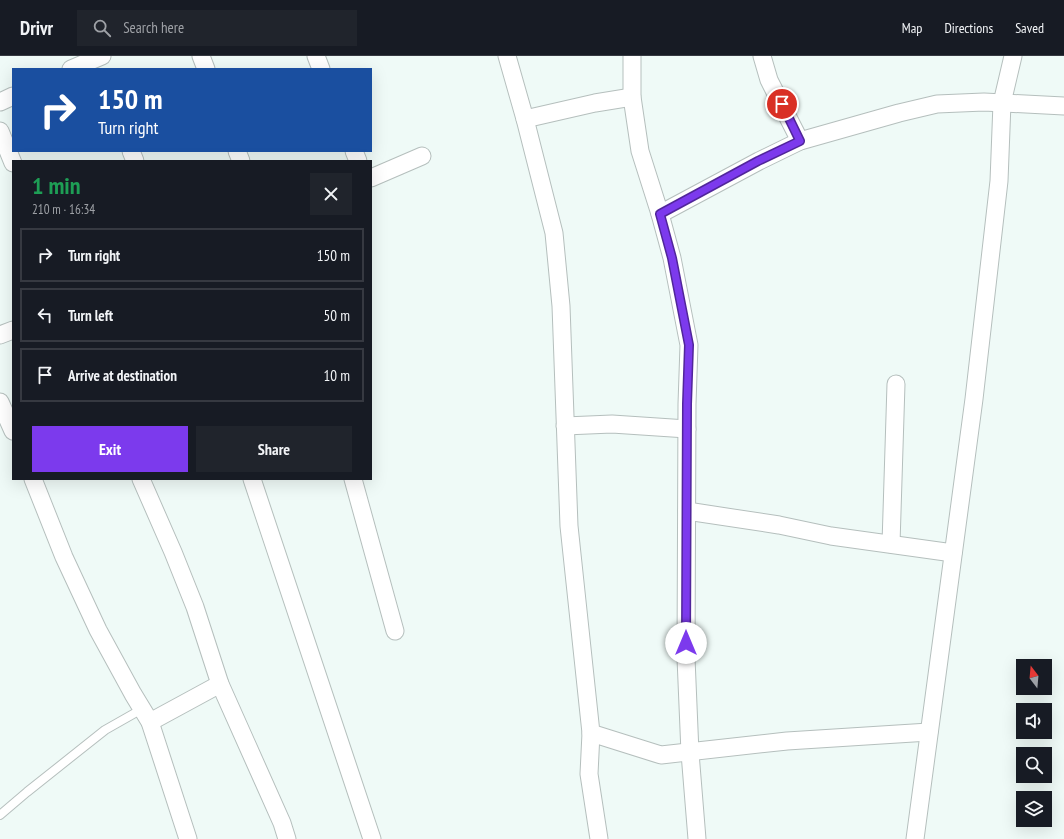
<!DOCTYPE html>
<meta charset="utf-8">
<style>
:root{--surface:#171b24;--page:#20242c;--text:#f1f3f6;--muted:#9ea1a6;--line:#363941;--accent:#7c3aed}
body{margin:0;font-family:"PT Sans Narrow",sans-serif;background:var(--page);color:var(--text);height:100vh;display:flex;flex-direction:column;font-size:15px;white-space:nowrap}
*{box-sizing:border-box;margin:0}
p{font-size:13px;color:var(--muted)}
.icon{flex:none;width:22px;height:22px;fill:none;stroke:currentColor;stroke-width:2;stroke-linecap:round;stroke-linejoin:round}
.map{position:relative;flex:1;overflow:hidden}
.drawer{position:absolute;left:12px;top:104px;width:360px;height:320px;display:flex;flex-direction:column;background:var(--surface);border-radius:0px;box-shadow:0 4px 16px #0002}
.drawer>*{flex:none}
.banner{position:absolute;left:12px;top:12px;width:360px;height:84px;border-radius:0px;box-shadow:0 4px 16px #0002;background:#1a4fa0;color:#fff;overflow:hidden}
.needle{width:26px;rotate:344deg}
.controls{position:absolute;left:1016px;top:603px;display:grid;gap:8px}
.controls a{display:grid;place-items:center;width:36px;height:36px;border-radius:0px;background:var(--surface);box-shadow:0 4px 16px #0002;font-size:20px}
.pin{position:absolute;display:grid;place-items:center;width:34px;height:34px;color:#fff;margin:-17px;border:2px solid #fff;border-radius:50%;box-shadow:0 1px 4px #0007}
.me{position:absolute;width:44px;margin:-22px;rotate:0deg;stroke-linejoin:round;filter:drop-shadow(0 0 3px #0008)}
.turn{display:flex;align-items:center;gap:14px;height:84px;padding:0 20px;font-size:18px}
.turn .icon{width:52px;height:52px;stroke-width:2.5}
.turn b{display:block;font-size:28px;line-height:34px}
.round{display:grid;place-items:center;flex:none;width:42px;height:42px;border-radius:0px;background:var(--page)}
.overview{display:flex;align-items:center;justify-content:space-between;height:68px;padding:0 20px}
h1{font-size:24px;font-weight:600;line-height:30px;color:#1e9e55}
.button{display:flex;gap:8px;margin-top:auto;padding:8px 20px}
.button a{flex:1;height:46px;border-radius:0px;background:var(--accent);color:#fff;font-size:16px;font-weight:600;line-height:46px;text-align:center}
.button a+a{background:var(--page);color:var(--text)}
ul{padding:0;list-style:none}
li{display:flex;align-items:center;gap:12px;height:54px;margin:0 8px 6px;padding:0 12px;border:2px solid var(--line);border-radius:0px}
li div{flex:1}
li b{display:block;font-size:15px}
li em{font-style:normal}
header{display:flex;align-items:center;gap:24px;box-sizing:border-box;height:56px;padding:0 20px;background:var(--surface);border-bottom:1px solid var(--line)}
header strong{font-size:19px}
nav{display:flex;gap:22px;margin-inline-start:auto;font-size:14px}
.search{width:280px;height:36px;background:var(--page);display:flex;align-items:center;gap:10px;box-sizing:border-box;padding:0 14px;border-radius:0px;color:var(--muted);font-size:15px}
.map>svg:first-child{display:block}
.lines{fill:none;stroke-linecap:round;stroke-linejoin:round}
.service-casing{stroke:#b5bfbd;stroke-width:10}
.minor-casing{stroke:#b5bfbd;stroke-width:19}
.service{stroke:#fff;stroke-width:8}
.minor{stroke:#fff;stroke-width:17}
.route-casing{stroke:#51269a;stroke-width:10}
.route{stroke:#7c3aed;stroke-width:7}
</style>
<header>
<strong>Drivr</strong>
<div class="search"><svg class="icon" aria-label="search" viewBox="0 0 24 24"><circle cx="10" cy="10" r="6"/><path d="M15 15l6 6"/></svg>Search here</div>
<nav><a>Map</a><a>Directions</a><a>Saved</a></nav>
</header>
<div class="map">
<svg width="1064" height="783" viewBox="0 0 1064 783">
<rect width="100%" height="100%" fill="#effaf7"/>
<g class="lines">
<!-- service casing -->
<g class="service-casing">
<path id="service" d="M 0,759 L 27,736 L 105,674 L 142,653"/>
</g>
<!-- minor casing -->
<g class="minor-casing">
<g id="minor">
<path d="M 201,0 L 206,13"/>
<path d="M 316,0 L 321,13"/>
<path d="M 507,0 L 525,63 L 554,177 L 561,250 L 569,470 L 591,677 L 661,699 L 787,685 L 929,676"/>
<path d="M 632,0 L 632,41 L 640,95 L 660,158 L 672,202 L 689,289 L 687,348 L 686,602 L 690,697 L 697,783"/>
<path d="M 762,0 L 769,24 L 800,85"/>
<path d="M 71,13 L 102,0"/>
<path d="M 0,46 L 13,40"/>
<path d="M 525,63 L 595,47 L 632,41"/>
<path d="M 0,75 L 13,107"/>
<path d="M 131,95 L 135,105"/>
<path d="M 237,95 L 241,105"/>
<path d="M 354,95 L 358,105"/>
<path d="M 371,122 L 422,100"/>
<path d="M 660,158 L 759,105 L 800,85 L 899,57 L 937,48 L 984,46 L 1064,50"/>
<path d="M 0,279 L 13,274"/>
<path d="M 0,346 L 13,375"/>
<path d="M 565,370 L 612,368 L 687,373"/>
<path d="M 33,423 L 64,501 L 98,574 L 133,638 L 150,666 L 188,783"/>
<path d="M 141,423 L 173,496 L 195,551 L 220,628 L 282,767 L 287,783"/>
<path d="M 252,423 L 372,783"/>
<path d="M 353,423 L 395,575"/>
<path d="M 687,455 L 779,469 L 831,480 L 953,497"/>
<path d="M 891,488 L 896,328"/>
<path d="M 150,666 L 220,628"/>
<path d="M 591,677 L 589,718 L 599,783"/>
<path d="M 915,783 L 974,343 L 999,125 L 1002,47 L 1013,0"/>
</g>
</g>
<!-- service -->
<use href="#service" class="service"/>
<!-- minor -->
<use href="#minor" class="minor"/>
</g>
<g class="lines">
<!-- route casing -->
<g class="route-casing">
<path id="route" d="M 686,587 L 687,348 L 689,289 L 672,202 L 660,158 L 758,105 L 800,85 L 782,48"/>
</g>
<!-- route -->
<use href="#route" class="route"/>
</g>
</svg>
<div class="controls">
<a><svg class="needle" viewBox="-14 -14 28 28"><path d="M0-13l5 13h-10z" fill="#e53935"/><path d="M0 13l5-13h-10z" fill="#9ea1a6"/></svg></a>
<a><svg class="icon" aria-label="sound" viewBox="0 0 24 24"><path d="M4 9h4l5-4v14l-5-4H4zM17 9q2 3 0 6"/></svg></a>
<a><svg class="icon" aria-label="search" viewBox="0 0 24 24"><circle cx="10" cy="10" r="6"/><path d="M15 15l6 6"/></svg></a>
<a><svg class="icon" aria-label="layers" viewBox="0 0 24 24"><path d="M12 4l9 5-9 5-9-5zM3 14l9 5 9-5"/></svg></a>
</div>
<div class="pin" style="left:782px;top:48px;background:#d93025"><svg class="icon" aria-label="arrive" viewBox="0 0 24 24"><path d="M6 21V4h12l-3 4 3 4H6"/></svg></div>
<svg class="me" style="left:686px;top:587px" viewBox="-20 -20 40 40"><circle r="19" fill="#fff"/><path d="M0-13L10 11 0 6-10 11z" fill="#7c3aed"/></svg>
<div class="banner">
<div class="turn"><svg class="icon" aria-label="right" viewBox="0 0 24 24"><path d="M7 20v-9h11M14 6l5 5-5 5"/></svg><div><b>150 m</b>Turn right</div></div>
</div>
<section class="drawer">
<div class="overview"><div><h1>1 min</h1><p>210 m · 16:34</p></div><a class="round"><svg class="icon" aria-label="close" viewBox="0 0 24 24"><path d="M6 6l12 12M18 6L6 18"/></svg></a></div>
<ul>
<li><svg class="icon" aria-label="right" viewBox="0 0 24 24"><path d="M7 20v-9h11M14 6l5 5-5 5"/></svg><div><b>Turn right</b></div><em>150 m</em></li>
<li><svg class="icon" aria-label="left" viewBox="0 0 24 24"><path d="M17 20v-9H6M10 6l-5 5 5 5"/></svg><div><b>Turn left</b></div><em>50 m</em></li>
<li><svg class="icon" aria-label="arrive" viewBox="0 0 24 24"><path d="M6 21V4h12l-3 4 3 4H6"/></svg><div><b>Arrive at destination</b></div><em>10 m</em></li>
</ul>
<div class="button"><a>Exit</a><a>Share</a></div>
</section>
</div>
